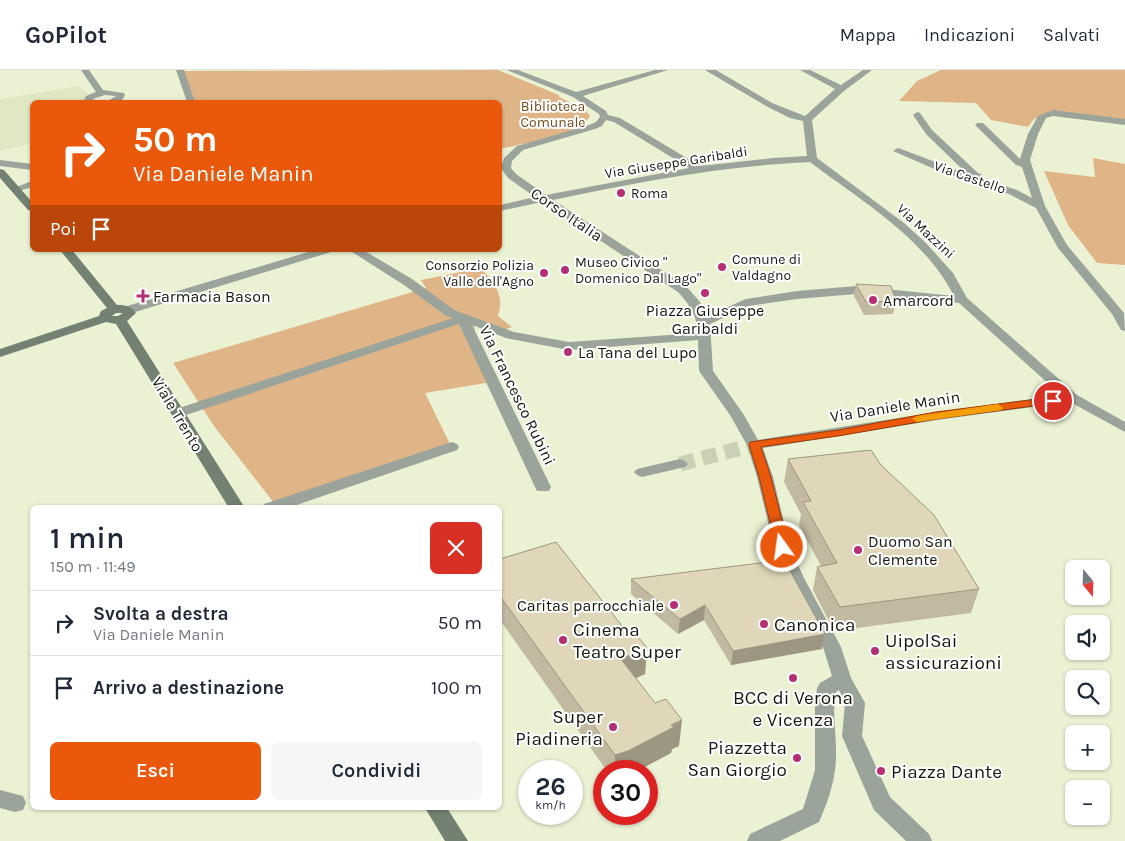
<!DOCTYPE html>
<html lang="it">
<meta charset="utf-8">
<style>
:root{--surface:#fff;--page:#f6f6f7;--text:#1f2937;--muted:#747a83;--line:#e0e1e3;--accent:#ea580c}
body{margin:0;font-family:Karla,sans-serif;background:var(--page);color:var(--text);height:100vh;display:flex;flex-direction:column;font-size:19px;white-space:nowrap}
*{box-sizing:border-box;margin:0}
p{font-size:16px;color:var(--muted)}
.icon{flex:none;width:28px;height:28px;fill:none;stroke:currentColor;stroke-width:2;stroke-linecap:round;stroke-linejoin:round}
.map{position:relative;flex:1;overflow:hidden}
.side{position:absolute;left:30px;top:435px;width:472px;height:305px;display:flex;flex-direction:column;background:var(--surface);border-radius:8px;box-shadow:0 1px 4px #0004}
.side>*{flex:none}
.banner{position:absolute;left:30px;top:30px;width:472px;height:152px;border-radius:8px;box-shadow:0 1px 4px #0004;background:#ea580c;color:#fff;overflow:hidden}
.needle{width:32px;rotate:161deg}
.fabs{position:absolute;left:1065px;top:490px;display:grid;gap:10px}
.fabs a{display:grid;place-items:center;width:45px;height:45px;border-radius:8px;background:var(--surface);box-shadow:0 1px 4px #0004;font-size:25px}
.speed{position:absolute;left:518px;top:690px;display:flex;gap:10px;font-size:25px;font-weight:700;text-align:center}
.speed>*{display:grid;place-content:center;width:65px;height:65px;border-radius:50%;background:var(--surface);box-shadow:0 1px 4px #0004;line-height:1}
.speed small{font-size:12px;font-weight:400}
.speed .limit{border:8px solid #d22;background:#fff;color:#111}
.pin{position:absolute;display:grid;place-items:center;width:42px;height:42px;color:#fff;margin:-21px;border:2px solid #fff;border-radius:50%;box-shadow:0 1px 5px #0007}
.me{position:absolute;width:55px;margin:-28px;rotate:346deg;stroke-linejoin:round;filter:drop-shadow(0 0 4px #0008)}
.turn{display:flex;align-items:center;gap:18px;height:105px;padding:0 20px;font-size:22px}
.turn .icon{width:65px;height:65px;stroke-width:2.5}
.turn b{display:block;font-size:35px;line-height:42px}
.then{display:flex;align-items:center;height:48px;padding:0 20px;background:#0003;gap:10px;font-size:19px}
.round{display:grid;place-items:center;flex:none;width:52px;height:52px;border-radius:8px;background:var(--page)}
.head{display:flex;align-items:center;justify-content:space-between;height:85px;padding:0 20px}
h1{font-size:30px;font-weight:600;line-height:38px}
.action{display:flex;gap:10px;margin-top:auto;padding:10px 20px}
.action a{flex:1;height:58px;border-radius:8px;background:var(--accent);color:#fff;font-size:20px;font-weight:600;line-height:58px;text-align:center}
.action a+a{background:var(--page);color:var(--text)}
ul{padding:0;list-style:none}
li{display:flex;align-items:center;gap:15px;height:65px;padding:0 20px;border-top:1px solid var(--line)}
li div{flex:1}
li b{display:block;font-size:19px}
li em{font-style:normal}
header{display:flex;align-items:center;gap:30px;box-sizing:border-box;height:70px;padding:0 25px;background:var(--surface);border-bottom:1px solid var(--line)}
header strong{font-size:24px}
nav{display:flex;gap:28px;margin-inline-start:auto;font-size:18px}
.map>svg:first-child{display:block}
.built{fill:#e0e8c3}
.green{fill:#dfb587}
.lines{fill:none;stroke-linecap:round;stroke-linejoin:round}
.street-tunnel{stroke:#cbd1b6;stroke-width:15;stroke-dasharray:15 8;stroke-linecap:butt}
.street{fill:#9ba49a;fill-rule:evenodd}
.secondary{fill:#738172;fill-rule:evenodd}
.wall{fill:#c1b9a0}
.shaded-wall{fill:#9d9682}
.building{fill:#e0d7ba;stroke:#9d9682}
.route{fill:#ea580c;stroke:#983908}
.slow{fill:#f59e0b}
.poi-dot{fill:#b52f73;stroke:#fff;stroke-width:2}
.labels{text-anchor:middle;stroke-width:4;stroke-linejoin:round;paint-order:stroke}
.far-park-label{font-size:14px;fill:#744c18;stroke:#fff}
.far-street-label{font-size:14px;fill:#17190f;stroke:#fff}
.far-poi-label{font-size:14px;fill:#17190f;stroke:#fff;text-anchor:start}
.street-label{font-size:16px;fill:#17190f;stroke:#fff}
.poi-label{font-size:16px;fill:#17190f;stroke:#fff;text-anchor:start}
.near-poi-label{font-size:19px;fill:#17190f;stroke:#fff;text-anchor:start}
</style>
<header>
<strong>GoPilot</strong>
<nav><a>Mappa</a><a>Indicazioni</a><a>Salvati</a></nav>
</header>
<div class="map">
<svg width="1125" height="771" viewBox="0 0 1125 771">
<rect width="100%" height="100%" fill="#ebf2d4"/>
<!-- built -->
<path class="built" d="M 78,16 L 90,25 L 87,32 L 32,32 L 32,73 L 0,81 L 0,29 Z"/>
<!-- green -->
<g class="green">
<path d="M 498,0 L 559,25 L 558,26 L 579,38 L 583,37 L 590,46 C 581,65 521,74 500,79 L 500,32 L 192,32 L 182,1 Z"/>
<path d="M 941,0 L 1125,0 L 1125,51 L 1047,45 L 1034,49 L 1028,57 L 991,50 L 976,33 L 899,31 L 917,11 Z"/>
<path d="M 1093,88 L 1125,94 L 1125,195 L 1097,193 L 1068,155 L 1044,101 L 1095,107 Z"/>
<path d="M 481,198 C 494,213 505,224 498,246 L 512,257 L 499,262 L 474,255 L 476,267 L 492,312 L 425,323 L 450,374 L 274,433 L 214,356 L 173,293 L 426,218 L 421,210 Z"/>
</g>
<g class="lines">
<!-- street-tunnel -->
<path class="street-tunnel" d="M 680,394 L 754,375"/>
<!-- street -->
<g class="street">
<path d="M 81,0 L 89,0 L 103,20 L 124,23 L 125,25 L 121,32 L 106,32 L 116,26 L 105,25 L 93,29 L 96,32 L 85,32 L 84,30 L 86,26 L 96,22 Z"/>
<path d="M 176,0 L 184,0 L 195,32 L 187,32 Z"/>
<path d="M 507,0 L 518,0 L 576,22 L 655,0 L 668,0 L 583,26 L 606,41 L 608,45 L 620,48 L 700,96 L 773,88 L 807,86 L 803,51 L 790,48 L 766,36 L 705,0 L 716,0 L 772,33 L 805,46 L 835,19 L 800,0 L 810,0 L 841,15 L 863,0 L 872,0 L 844,21 L 812,50 L 817,88 L 904,153 L 925,172 L 953,203 L 967,228 L 1077,325 L 1125,352 L 1125,362 L 1070,332 L 937,350 L 763,378 L 773,407 L 790,477 L 804,508 L 841,577 L 851,608 L 865,633 L 862,666 L 890,727 L 929,764 L 932,771 L 906,771 L 874,740 L 871,733 L 842,666 L 845,633 L 839,620 L 836,622 C 832,642 836,661 836,680 C 837,706 829,729 819,752 L 780,771 L 747,771 L 750,764 L 803,739 L 815,700 L 815,638 L 817,618 L 820,613 L 832,606 L 823,577 L 786,508 L 774,477 L 757,407 L 747,375 L 730,345 L 699,301 L 698,270 L 569,280 L 506,268 L 472,255 L 551,417 L 549,421 L 537,421 L 535,417 L 459,254 L 183,346 L 173,346 L 171,343 L 173,340 L 453,248 L 446,246 L 404,215 L 349,180 L 363,180 L 412,209 L 454,240 L 514,262 L 569,272 L 698,263 C 697,245 689,234 678,222 L 542,132 L 500,141 L 500,135 L 535,127 L 508,108 L 501,98 L 504,88 L 517,76 L 589,55 L 596,52 L 600,47 L 599,44 L 573,27 ZM 606,50 L 614,52 L 689,98 L 546,125 L 516,104 L 511,98 L 512,91 L 523,80 L 595,59 L 602,56 ZM 810,92 C 861,131 924,167 954,226 L 856,216 L 797,221 L 746,229 L 707,246 L 700,232 L 686,216 L 553,130 C 638,112 722,96 810,92 ZM 856,224 L 959,233 L 1061,325 L 937,342 L 758,370 L 744,345 L 713,301 L 710,254 L 749,236 L 797,229 Z"/>
<path d="M 1053,40 L 1125,49 L 1125,55 L 1053,46 L 1046,48 L 1038,64 L 1030,90 L 1045,136 L 1067,175 L 1124,243 L 1125,261 L 1121,260 L 1112,244 L 1058,178 L 1036,138 L 1009,124 L 939,101 L 893,81 L 898,78 L 901,79 L 967,104 L 926,64 L 913,45 L 917,42 L 920,43 L 932,60 L 978,103 L 983,105 L 983,109 L 1017,120 L 1032,128 L 1022,97 L 1016,95 L 975,55 L 977,53 L 983,53 L 1020,89 L 1028,64 L 1038,46 Z"/>
<path d="M 0,90 L 32,94 L 32,100 L 0,96 Z"/>
<path d="M 32,111 L 32,117 L 16,122 L 11,119 Z"/>
<path d="M 315,180 L 333,180 L 331,182 L 132,243 L 124,243 L 122,240 L 124,237 Z"/>
<path d="M 452,372 L 457,374 L 459,377 L 457,380 L 288,438 L 262,438 L 264,434 Z"/>
<path d="M 680,389 L 685,391 L 688,394 L 685,397 L 642,407 L 637,405 L 634,402 L 637,399 Z"/>
<path d="M 0,720 L 23,726 L 26,733 L 23,740 L 15,742 L 0,738 Z"/>
</g>
<!-- secondary -->
<g class="secondary">
<path d="M 0,99 L 4,100 L 32,132 L 32,141 L 28,140 L 0,108 Z"/>
<path d="M 60,180 L 72,180 L 117,235 C 126,235 131,236 136,243 L 127,251 L 245,438 L 229,438 L 116,254 L 106,252 L 0,287 L 0,279 L 99,246 L 101,241 L 107,238 ZM 116,243 L 123,243 L 118,246 L 112,246 Z"/>
<path d="M 425,738 L 447,738 L 468,771 L 445,771 Z"/>
</g>
</g>
<!-- wall -->
<g class="wall">
<path d="M 856,214 L 896,231 L 893,244 L 864,245 L 854,226 Z"/>
<path d="M 788,389 L 881,395 L 979,519 L 971,543 L 834,561 L 813,520 L 817,497 L 821,496 L 799,455 L 801,444 L 784,412 Z"/>
<path d="M 500,489 L 630,566 L 647,578 L 645,604 L 636,608 L 679,676 L 672,679 L 671,683 L 637,701 L 607,701 L 500,550 Z"/>
<path d="M 631,509 L 825,564 L 822,579 L 731,595 L 704,550 L 678,564 L 631,524 Z"/>
</g>
<!-- shaded-wall -->
<g class="shaded-wall">
<path d="M 705,535 L 704,550 L 678,564 L 680,549 Z"/>
<path d="M 825,564 L 822,579 L 731,595 L 733,581 Z"/>
<path d="M 647,578 L 645,604 L 620,615 L 621,589 Z"/>
<path d="M 682,650 L 679,676 L 672,679 L 671,683 L 637,701 L 615,701 L 615,685 L 671,655 Z"/>
</g>
<!-- building -->
<g class="building">
<path d="M 856,214 L 891,216 L 896,231 L 866,232 Z"/>
<path d="M 871,380 L 881,395 L 934,445 L 979,519 L 840,537 L 817,497 L 837,493 L 803,432 L 811,431 L 788,389 Z"/>
<path d="M 556,472 L 630,566 L 636,564 L 647,578 L 621,589 L 655,633 L 666,629 L 682,650 L 671,655 L 674,657 L 628,681 L 615,685 L 500,526 L 500,489 Z"/>
<path d="M 784,490 L 825,564 L 733,581 L 705,535 L 680,549 L 631,509 Z"/>
</g>
<!-- route -->
<path class="route" d="M 1053,327 L 1058,331 L 1056,333 L 936,349 L 838,366 L 761,377 L 771,407 L 789,477 L 782,481 L 776,477 L 759,407 L 749,375 L 750,372 L 838,360 L 936,342 Z"/>
<!-- slow -->
<path class="slow" d="M 998,334 L 1003,338 L 1002,340 L 917,352 L 912,349 L 917,346 Z"/>
<!-- markers -->
<g class="poi-dot">
<circle cx="621" cy="123" r="5"/>
<circle cx="722" cy="197" r="5"/>
<circle cx="565" cy="200" r="5"/>
<circle cx="544" cy="203" r="5"/>
<circle cx="705" cy="223" r="5"/>
<path d="M140.5 218.5h5v5h5v5h-5v5h-5v-5h-5v-5h5z"/>
<circle cx="873" cy="230" r="5"/>
<circle cx="568" cy="282" r="5"/>
<circle cx="858" cy="480" r="5"/>
<circle cx="674" cy="535" r="5"/>
<circle cx="764" cy="554" r="5"/>
<circle cx="563" cy="570" r="5"/>
<circle cx="875" cy="581" r="5"/>
<circle cx="793" cy="608" r="5"/>
<circle cx="613" cy="657" r="5"/>
<circle cx="797" cy="688" r="5"/>
<circle cx="881" cy="701" r="5"/>
</g>
<g class="labels">
<!-- far-park labels -->
<g class="far-park-label">
<text x="553" y="41">Biblioteca<tspan x="553" dy="16">Comunale</tspan></text>
</g>
<!-- far-street labels -->
<g class="far-street-label">
<text transform="translate(676 92) rotate(-9)" y="5">Via Giuseppe Garibaldi</text>
<text transform="translate(970 107) rotate(19)" y="5">Via Castello</text>
<text transform="translate(926 161) rotate(43)" y="5">Via Mazzini</text>
</g>
<!-- far-poi labels -->
<g class="far-poi-label">
<text x="631" y="128">Roma</text>
<text x="732" y="194">Comune di<tspan x="732" dy="16">Valdagno</tspan></text>
<text x="575" y="197">Museo Civico "<tspan x="575" dy="16">Domenico Dal Lago"</tspan></text>
<text x="534" y="200" text-anchor="end">Consorzio Polizia<tspan x="534" dy="16">Valle dell'Agno</tspan></text>
</g>
<!-- street labels -->
<g class="street-label">
<text transform="translate(567 144) rotate(34)" y="6">Corso Italia</text>
<text transform="translate(518 325) rotate(64)" y="6">Via Francesco Rubini</text>
<text transform="translate(895 336) rotate(-9)" y="6">Via Daniele Manin</text>
<text transform="translate(178 344) rotate(59)" y="6">Viale Trento</text>
</g>
<!-- poi labels -->
<g class="poi-label">
<text x="153" y="232">Farmacia Bason</text>
<text x="883" y="236">Amarcord</text>
<text x="705" y="246" text-anchor="middle">Piazza Giuseppe<tspan x="705" dy="18">Garibaldi</tspan></text>
<text x="578" y="288">La Tana del Lupo</text>
<text x="868" y="477">Duomo San<tspan x="868" dy="18">Clemente</tspan></text>
<text x="664" y="541" text-anchor="end">Caritas parrocchiale</text>
</g>
<!-- near-poi labels -->
<g class="near-poi-label">
<text x="774" y="561">Canonica</text>
<text x="573" y="566">Cinema<tspan x="573" dy="22">Teatro Super</tspan></text>
<text x="885" y="577">UipolSai<tspan x="885" dy="22">assicurazioni</tspan></text>
<text x="793" y="634" text-anchor="middle">BCC di Verona<tspan x="793" dy="22">e Vicenza</tspan></text>
<text x="603" y="653" text-anchor="end">Super<tspan x="603" dy="22">Piadineria</tspan></text>
<text x="787" y="684" text-anchor="end">Piazzetta<tspan x="787" dy="22">San Giorgio</tspan></text>
<text x="891" y="708">Piazza Dante</text>
</g>
</g>
</svg>
<div class="fabs">
<a><svg class="needle" viewBox="-14 -14 28 28"><path d="M0-13l5 13h-10z" fill="#e53935"/><path d="M0 13l5-13h-10z" fill="#747a83"/></svg></a>
<a><svg class="icon" aria-label="sound" viewBox="0 0 24 24"><path d="M4 9h4l5-4v14l-5-4H4zM17 9q2 3 0 6"/></svg></a>
<a><svg class="icon" aria-label="search" viewBox="0 0 24 24"><circle cx="10" cy="10" r="6"/><path d="M15 15l6 6"/></svg></a>
<a>+</a>
<a>−</a>
</div>
<div class="speed"><div>26<small>km/h</small></div><div class="limit">30</div></div>
<div class="pin" style="left:1053px;top:331px;background:#d93025"><svg class="icon" aria-label="arrive" viewBox="0 0 24 24"><path d="M6 21V4h12l-3 4 3 4H6"/></svg></div>
<svg class="me" style="left:782px;top:477px" viewBox="-20 -20 40 40"><circle r="17" fill="#ea580c" stroke="#fff" stroke-width="3"/><path d="M0-11L8 9 0 5-8 9z" fill="#fff"/></svg>
<div class="banner">
<div class="turn"><svg class="icon" aria-label="right" viewBox="0 0 24 24"><path d="M7 20v-9h11M14 6l5 5-5 5"/></svg><div><b>50 m</b>Via Daniele Manin</div></div>
<div class="then">Poi<svg class="icon" aria-label="arrive" viewBox="0 0 24 24"><path d="M6 21V4h12l-3 4 3 4H6"/></svg></div>
</div>
<section class="side">
<div class="head"><div><h1>1 min</h1><p>150 m · 11:49</p></div><a class="round" style="background:#d93025;color:#fff"><svg class="icon" aria-label="close" viewBox="0 0 24 24"><path d="M6 6l12 12M18 6L6 18"/></svg></a></div>
<ul>
<li><svg class="icon" aria-label="right" viewBox="0 0 24 24"><path d="M7 20v-9h11M14 6l5 5-5 5"/></svg><div><b>Svolta a destra</b><p>Via Daniele Manin</p></div><em>50 m</em></li>
<li><svg class="icon" aria-label="arrive" viewBox="0 0 24 24"><path d="M6 21V4h12l-3 4 3 4H6"/></svg><div><b>Arrivo a destinazione</b></div><em>100 m</em></li>
</ul>
<div class="action"><a>Esci</a><a>Condividi</a></div>
</section>
</div>
